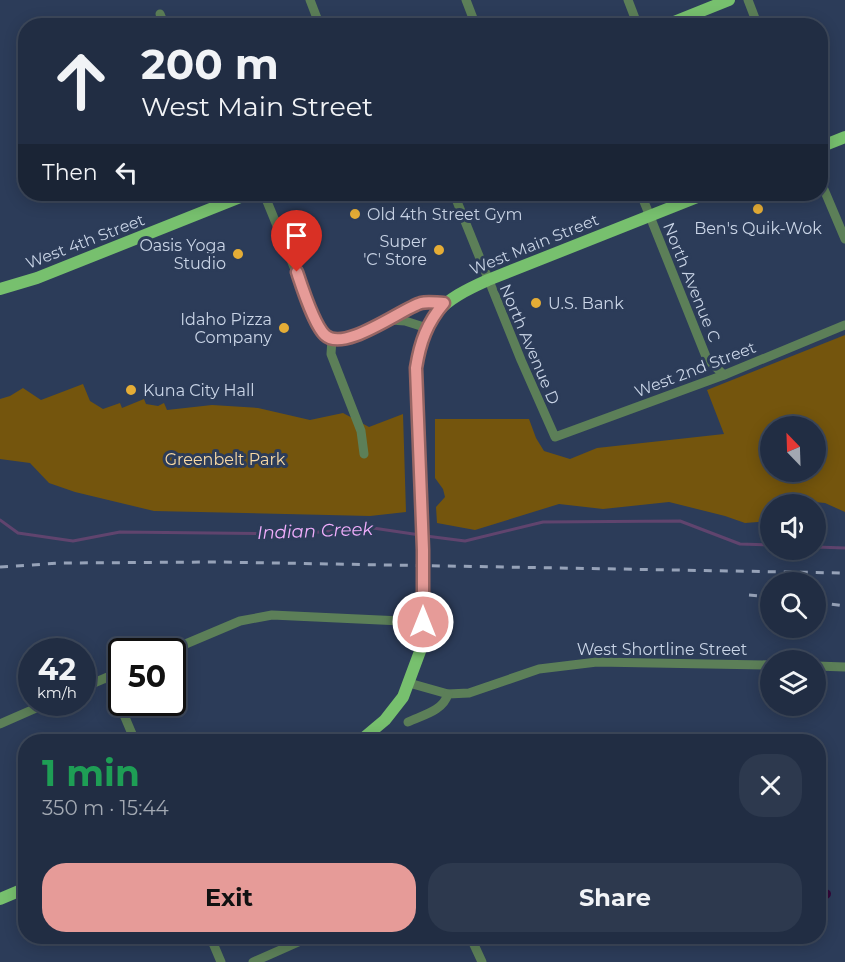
<!DOCTYPE html>
<meta charset="utf-8">
<style>
:root{--surface:#212d43;--page:#2d394e;--text:#f1f3f6;--muted:#a2a8b2;--line:#3e495c;--accent:#e69b98}
body{margin:0;font-family:Montserrat,sans-serif;background:var(--page);color:var(--text);height:100vh;display:flex;flex-direction:column;font-size:22px;white-space:nowrap}
*{box-sizing:border-box;margin:0}
p{font-size:20px;color:var(--muted)}
.icon{flex:none;width:33px;height:33px;fill:none;stroke:currentColor;stroke-width:2;stroke-linecap:round;stroke-linejoin:round}
.map{position:relative;flex:1;overflow:hidden}
.drawer{position:absolute;left:18px;top:734px;width:808px;height:210px;display:flex;flex-direction:column;background:var(--surface);border-radius:24px;box-shadow:0 3px 15px #0003,0 0 0 2px var(--line)}
.drawer>*{flex:none}
.guide{position:absolute;left:18px;top:18px;width:810px;height:183px;border-radius:24px;box-shadow:0 3px 15px #0003,0 0 0 2px var(--line);background:#212d43;color:var(--text);overflow:hidden}
.needle{width:39px;rotate:337deg}
.controls{position:absolute;left:760px;top:416px;display:grid;gap:12px}
.controls a{display:grid;place-items:center;width:66px;height:66px;border-radius:50%;background:var(--surface);box-shadow:0 3px 15px #0003,0 0 0 2px var(--line);font-size:30px}
.speed{position:absolute;left:18px;top:638px;display:flex;gap:12px;font-size:30px;font-weight:700;text-align:center}
.speed>*{display:grid;place-content:center;width:78px;height:78px;border-radius:50%;background:var(--surface);box-shadow:0 3px 15px #0003,0 0 0 2px var(--line);line-height:1}
.speed small{font-size:15px;font-weight:400}
.speed .limit{border:3px solid #111;border-radius:9px;background:#fff;color:#111}
.pin{position:absolute;display:grid;place-items:center;width:51px;height:51px;color:#fff;margin:-62px -26px;border-radius:50% 50% 50% 0;rotate:-45deg;box-shadow:0 0 6px #0007}
.pin .icon{rotate:45deg}
.me{position:absolute;width:66px;margin:-33px;rotate:0deg;stroke-linejoin:round;filter:drop-shadow(0 0 4px #0008)}
.turn{display:flex;align-items:center;gap:21px;height:126px;padding:0 24px;font-size:27px}
.turn .icon{width:78px;height:78px;stroke-width:2.5}
.turn b{display:block;font-size:42px;line-height:51px}
.then{display:flex;align-items:center;height:57px;padding:0 24px;background:#0003;gap:12px;font-size:22px}
.round{display:grid;place-items:center;flex:none;width:63px;height:63px;border-radius:24px;background:var(--page)}
.overview{display:flex;align-items:center;justify-content:space-between;height:102px;padding:0 24px}
h1{font-size:36px;font-weight:700;line-height:45px;color:#1e9e55}
.cta{display:flex;gap:12px;margin-top:auto;padding:12px 24px}
.cta a{flex:1;height:69px;border-radius:24px;background:var(--accent);color:#111;font-size:24px;font-weight:700;line-height:69px;text-align:center}
.cta a+a{background:var(--page);color:var(--text)}
.map>svg:first-child{display:block}
.park{fill:#74550d;fill-rule:evenodd}
.lines{fill:none;stroke-linecap:round;stroke-linejoin:round}
.stream{stroke:#60446e;stroke-width:3}
.canal{stroke:#33073a;stroke-width:10}
.minor{stroke:#5c7f58;stroke-width:9}
.major{stroke:#77c06e;stroke-width:12}
.rail{stroke:#96a2b8;stroke-width:3;stroke-dasharray:8 8;stroke-linecap:butt}
.route-casing{stroke:#966563;stroke-width:15}
.route{stroke:#e69b98;stroke-width:10}
.poi-dot{fill:#e5ad36;stroke:#2c3c59;stroke-width:2}
.labels{text-anchor:middle;stroke-width:6;stroke-linejoin:round;paint-order:stroke}
.poi-label{font-size:16px;fill:#c9d4e6;stroke:#2c3c59;text-anchor:start}
.street-label{font-size:16px;fill:#c9d4e6;stroke:#2c3c59}
.park-label{font-size:16px;fill:#f9daa4;stroke:#2c3c59}
.water-label{font-size:18px;font-style:italic;fill:#f1aefd;stroke:#2c3c59}
</style>
<div class="map">
<svg width="845" height="962" viewBox="0 0 845 962">
<rect width="100%" height="100%" fill="#2c3c59"/>
<!-- park -->
<g class="park">
<path d="M 845,335 L 845,512 L 825,503 L 795,500 L 790,504 L 771,504 L 770,521 L 745,523 L 725,516 L 669,502 L 603,509 L 559,504 L 475,530 L 437,523 L 436,507 L 445,497 L 443,489 L 435,478 L 435,419 L 529,419 L 536,438 L 544,451 L 570,459 L 597,448 L 724,434 L 707,390 ZM 771,426 L 816,426 L 816,471 L 771,471 Z"/>
<path d="M 83,384 L 90,401 L 103,409 L 120,403 L 122,408 L 144,399 L 146,404 L 158,406 L 164,403 L 167,410 L 212,405 L 258,408 L 310,420 L 343,413 L 369,427 L 403,414 L 406,512 L 370,516 L 154,511 L 75,492 L 49,483 L 30,463 L 0,459 L 0,399 L 10,396 L 23,388 L 41,400 Z"/>
</g>
<g class="lines">
<!-- stream -->
<g class="stream">
<path d="M 0,520 L 18,533 L 73,541 L 120,532 L 293,534 L 373,528 L 420,535"/>
<path d="M 426,536 L 465,541 L 543,522 L 680,521 L 740,544 L 771,545"/>
<path d="M 816,547 L 845,548"/>
</g>
<!-- canal -->
<path class="canal" d="M 819,892 L 826,894"/>
<!-- minor -->
<g class="minor">
<path d="M 310,0 L 320,26"/>
<path d="M 466,0 L 476,26"/>
<path d="M 628,0 L 638,26"/>
<path d="M 748,0 L 758,26"/>
<path d="M 160,14 L 165,26"/>
<path d="M 820,180 L 845,239"/>
<path d="M 264,194 L 319,328 L 327,337 L 332,339"/>
<path d="M 454,194 L 521,360 L 555,437 L 724,375 L 845,325"/>
<path d="M 641,194 L 707,359 L 724,375"/>
<path d="M 427,328 L 405,321 L 391,320 C 409,305 422,302 444,303"/>
<path d="M 332,339 L 331,354 L 361,431 L 364,454"/>
<path d="M 332,339 L 349,337 L 391,320"/>
<path d="M 169,651 L 240,621 L 272,615 L 423,622"/>
<path d="M 816,666 L 845,667"/>
<path d="M 108,677 L 135,741"/>
<path d="M 409,683 L 448,694 L 469,693 L 539,669 L 597,662 L 771,665"/>
<path d="M 82,688 L 122,671"/>
<path d="M 408,722 C 423,715 443,711 448,694"/>
<path d="M 0,724 L 50,702"/>
<path d="M 210,936 L 221,962"/>
<path d="M 470,936 L 482,962"/>
<path d="M 253,962 L 312,936"/>
</g>
<!-- major -->
<g class="major">
<path d="M 664,26 L 729,0"/>
<path d="M 820,147 L 845,137"/>
<path d="M 0,289 L 37,278 L 248,194"/>
<path d="M 360,741 L 385,720 L 403,697 L 422,646 L 423,550 L 416,367 C 425,314 441,301 488,280 L 705,194"/>
<path d="M 0,899 L 26,888"/>
</g>
<!-- rail -->
<g class="rail">
<path d="M 0,567 L 61,563 L 218,562 L 845,573"/>
<path d="M 749,595 L 771,597"/>
<path d="M 816,602 L 845,606"/>
</g>
</g>
<g class="lines">
<!-- route casing -->
<g class="route-casing">
<path id="route" d="M 297,272 C 302,287 314,325 325,335 C 344,353 401,309 421,303 C 428,301 437,303 444,303 C 427,323 420,342 416,368 L 423,550 L 423,622"/>
</g>
<!-- route -->
<use href="#route" class="route"/>
</g>
<!-- markers -->
<g class="poi-dot">
<circle cx="758" cy="209" r="6"/>
<circle cx="355" cy="214" r="6"/>
<circle cx="439" cy="250" r="6"/>
<circle cx="238" cy="254" r="6"/>
<circle cx="536" cy="303" r="6"/>
<circle cx="284" cy="328" r="6"/>
<circle cx="131" cy="390" r="6"/>
</g>
<g class="labels">
<!-- poi labels -->
<g class="poi-label">
<text x="367" y="220">Old 4th Street Gym</text>
<text x="758" y="234" text-anchor="middle">Ben's Quik-Wok</text>
<text x="427" y="247" text-anchor="end">Super<tspan x="427" dy="18">'C' Store</tspan></text>
<text x="226" y="251" text-anchor="end">Oasis Yoga<tspan x="226" dy="18">Studio</tspan></text>
<text x="548" y="309">U.S. Bank</text>
<text x="272" y="325" text-anchor="end">Idaho Pizza<tspan x="272" dy="18">Company</tspan></text>
<text x="143" y="396">Kuna City Hall</text>
</g>
<!-- street labels -->
<g class="street-label">
<text transform="translate(85 241) rotate(-21)" y="6">West 4th Street</text>
<text transform="translate(534 244) rotate(-22)" y="6">West Main Street</text>
<text transform="translate(692 282) rotate(68)" y="6">North Avenue C</text>
<text transform="translate(530 344) rotate(67)" y="6">North Avenue D</text>
<text transform="translate(695 369) rotate(-21)" y="6">West 2nd Street</text>
<text x="662" y="655">West Shortline Street</text>
</g>
<!-- park labels -->
<g class="park-label">
<text x="225" y="465">Greenbelt Park</text>
</g>
<!-- water labels -->
<g class="water-label">
<text transform="translate(315 531) rotate(-2)" y="6">Indian Creek</text>
</g>
</g>
</svg>
<div class="controls">
<a><svg class="needle" viewBox="-14 -14 28 28"><path d="M0-13l5 13h-10z" fill="#e53935"/><path d="M0 13l5-13h-10z" fill="#a2a8b2"/></svg></a>
<a><svg class="icon" aria-label="sound" viewBox="0 0 24 24"><path d="M4 9h4l5-4v14l-5-4H4zM17 9q2 3 0 6"/></svg></a>
<a><svg class="icon" aria-label="search" viewBox="0 0 24 24"><circle cx="10" cy="10" r="6"/><path d="M15 15l6 6"/></svg></a>
<a><svg class="icon" aria-label="layers" viewBox="0 0 24 24"><path d="M12 4l9 5-9 5-9-5zM3 14l9 5 9-5"/></svg></a>
</div>
<div class="speed"><div>42<small>km/h</small></div><div class="limit">50</div></div>
<div class="pin" style="left:297px;top:272px;background:#d93025"><svg class="icon" aria-label="arrive" viewBox="0 0 24 24"><path d="M6 21V4h12l-3 4 3 4H6"/></svg></div>
<svg class="me" style="left:423px;top:622px" viewBox="-20 -20 40 40"><circle r="17" fill="#e69b98" stroke="#fff" stroke-width="3"/><path d="M0-11L8 9 0 5-8 9z" fill="#fff"/></svg>
<div class="guide">
<div class="turn"><svg class="icon" aria-label="ahead" viewBox="0 0 24 24"><path d="M12 20V5M6 11l6-6 6 6"/></svg><div><b>200 m</b>West Main Street</div></div>
<div class="then">Then<svg class="icon" aria-label="left" viewBox="0 0 24 24"><path d="M17 20v-9H6M10 6l-5 5 5 5"/></svg></div>
</div>
<section class="drawer">
<div class="overview"><div><h1>1 min</h1><p>350 m · 15:44</p></div><a class="round"><svg class="icon" aria-label="close" viewBox="0 0 24 24"><path d="M6 6l12 12M18 6L6 18"/></svg></a></div>
<div class="cta"><a>Exit</a><a>Share</a></div>
</section>
</div>
